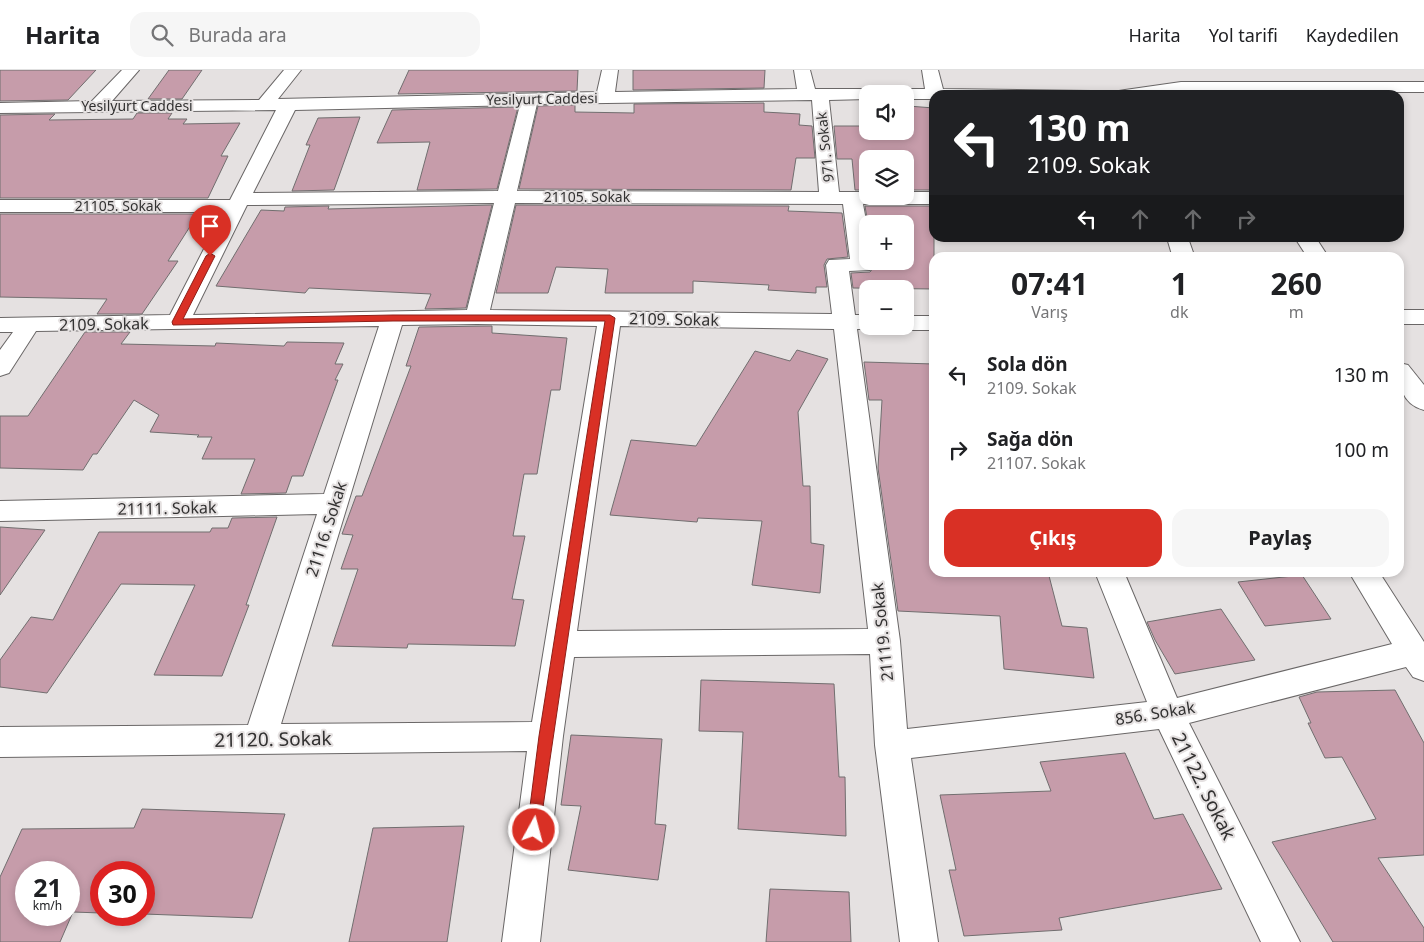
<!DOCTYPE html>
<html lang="tr">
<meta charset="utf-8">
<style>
:root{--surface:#fff;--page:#f6f6f6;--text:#202124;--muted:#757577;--line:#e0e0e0;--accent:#d93025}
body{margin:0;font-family:"Noto Sans",sans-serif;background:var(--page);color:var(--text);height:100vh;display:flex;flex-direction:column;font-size:19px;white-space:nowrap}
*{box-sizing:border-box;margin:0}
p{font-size:16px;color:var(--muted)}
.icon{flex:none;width:28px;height:28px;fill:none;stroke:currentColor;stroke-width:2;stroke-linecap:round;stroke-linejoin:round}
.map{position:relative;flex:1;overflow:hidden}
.sheet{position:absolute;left:929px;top:182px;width:475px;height:325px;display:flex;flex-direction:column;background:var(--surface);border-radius:15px;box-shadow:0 2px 8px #0003}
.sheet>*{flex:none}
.hud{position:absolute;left:929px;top:20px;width:475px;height:152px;border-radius:15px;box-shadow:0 2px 8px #0003;background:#202124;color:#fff;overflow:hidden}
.fabs{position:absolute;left:859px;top:15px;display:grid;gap:10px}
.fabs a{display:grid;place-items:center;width:55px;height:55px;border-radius:10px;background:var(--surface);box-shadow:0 2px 8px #0003;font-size:25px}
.speed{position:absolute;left:15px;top:791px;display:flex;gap:10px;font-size:25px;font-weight:700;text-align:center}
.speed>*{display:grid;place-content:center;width:65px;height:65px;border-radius:50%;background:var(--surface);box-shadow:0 2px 8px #0003;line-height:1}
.speed small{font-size:12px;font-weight:400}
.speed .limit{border:8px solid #d22;background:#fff;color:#111}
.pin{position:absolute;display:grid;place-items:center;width:42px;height:42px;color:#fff;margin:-51px -21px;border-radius:50% 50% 50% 0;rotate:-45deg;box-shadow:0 0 5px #0007}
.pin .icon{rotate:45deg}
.me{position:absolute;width:55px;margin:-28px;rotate:7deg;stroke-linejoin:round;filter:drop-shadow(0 0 4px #0008)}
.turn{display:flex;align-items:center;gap:18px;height:105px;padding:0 15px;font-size:22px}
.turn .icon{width:65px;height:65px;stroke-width:2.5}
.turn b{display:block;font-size:35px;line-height:42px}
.lanes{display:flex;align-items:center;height:48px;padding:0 15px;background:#0003;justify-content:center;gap:25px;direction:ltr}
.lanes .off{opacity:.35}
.eta{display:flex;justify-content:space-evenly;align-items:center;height:85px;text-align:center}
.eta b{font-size:30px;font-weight:700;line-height:35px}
.action{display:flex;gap:10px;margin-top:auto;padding:10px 15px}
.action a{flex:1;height:58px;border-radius:15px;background:var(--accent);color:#fff;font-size:20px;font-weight:700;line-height:58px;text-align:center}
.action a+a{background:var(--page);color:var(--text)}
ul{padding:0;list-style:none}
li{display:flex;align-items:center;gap:15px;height:75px;padding:0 15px}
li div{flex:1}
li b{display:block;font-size:19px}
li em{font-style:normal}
header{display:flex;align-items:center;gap:30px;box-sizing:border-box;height:70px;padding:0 25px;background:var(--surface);border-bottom:1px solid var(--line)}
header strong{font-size:24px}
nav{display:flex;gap:28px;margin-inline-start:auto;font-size:18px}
.search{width:350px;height:45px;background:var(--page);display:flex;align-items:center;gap:12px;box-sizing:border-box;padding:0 18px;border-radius:15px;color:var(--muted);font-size:19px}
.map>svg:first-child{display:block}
.building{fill:#c69caa;stroke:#716e6f;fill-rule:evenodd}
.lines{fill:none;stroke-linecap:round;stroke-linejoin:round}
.minor-casing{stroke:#6a6767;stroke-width:2}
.minor{fill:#fff;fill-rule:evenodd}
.route{fill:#d93025;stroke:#8d1f18}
.labels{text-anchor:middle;stroke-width:4;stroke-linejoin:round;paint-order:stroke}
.far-street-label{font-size:14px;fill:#323131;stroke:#e5e1e1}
.street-label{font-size:16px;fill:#323131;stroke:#e5e1e1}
.near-street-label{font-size:19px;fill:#323131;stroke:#e5e1e1}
</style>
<header>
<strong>Harita</strong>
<div class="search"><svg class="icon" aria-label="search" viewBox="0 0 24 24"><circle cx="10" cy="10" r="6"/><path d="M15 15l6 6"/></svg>Burada ara</div>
<nav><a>Harita</a><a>Yol tarifi</a><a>Kaydedilen</a></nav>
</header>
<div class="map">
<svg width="1424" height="872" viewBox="0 0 1424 872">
<rect width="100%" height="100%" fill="#e5e1e1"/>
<!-- building -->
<g class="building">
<path d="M 0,0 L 96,0 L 68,30 L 0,31 Z"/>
<path d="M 169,0 L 202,0 L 182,29 L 148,29 Z"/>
<path d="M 409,0 L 578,0 L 577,21 L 398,24 Z"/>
<path d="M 633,0 L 765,0 L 764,18 L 633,20 Z"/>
<path d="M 764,33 L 764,42 L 800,44 L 799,55 L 812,56 L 815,88 L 796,88 L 791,120 L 519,119 L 538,36 L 575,35 L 575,42 L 634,43 L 634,34 Z"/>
<path d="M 908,36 L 934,38 L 934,120 L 905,120 L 905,89 L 868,89 L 868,120 L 855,120 L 852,89 L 837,89 L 834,56 L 867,56 L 868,51 L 868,61 L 905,61 Z"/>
<path d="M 518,37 L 497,119 L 417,120 L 430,72 L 377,73 L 392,40 Z"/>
<path d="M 137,43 L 172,43 L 168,49 L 187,49 L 183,54 L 240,53 L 221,86 L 228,86 L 208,128 L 0,128 L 0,45 L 55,44 L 49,50 L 133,49 Z"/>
<path d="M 360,47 L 334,120 L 292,121 L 310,75 L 306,75 L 318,48 Z"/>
<path d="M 492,135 L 466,238 L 425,239 L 431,224 L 309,218 L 305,223 L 216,216 L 261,140 L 284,141 L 285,137 L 329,136 L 328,139 Z"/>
<path d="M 516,135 L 789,136 L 788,141 L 842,143 L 848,187 L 827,189 L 824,195 L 827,217 L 816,217 L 816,223 L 768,220 L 769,215 L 693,211 L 693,223 L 605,223 L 608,199 L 556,197 L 548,223 L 496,223 Z"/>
<path d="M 865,136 L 934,136 L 934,219 L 853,218 L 851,203 L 870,202 L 875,196 L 874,191 L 905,191 L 905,154 L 868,154 Z"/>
<path d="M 0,144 L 198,144 L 168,191 L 178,191 L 142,244 L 97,244 L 107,229 L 0,227 Z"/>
<path d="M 492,256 L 492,263 L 567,268 L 560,320 L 551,320 L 537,404 L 524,404 L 513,466 L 525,466 L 512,529 L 524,530 L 515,576 L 408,574 L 407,578 L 332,576 L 358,499 L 341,499 L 353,465 L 342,464 L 356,426 L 362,426 L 411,296 L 406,296 L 419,257 Z"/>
<path d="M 85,262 L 130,262 L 121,274 L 215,276 L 216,273 L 284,276 L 287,272 L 344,273 L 335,294 L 343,294 L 335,310 L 338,310 L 303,406 L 292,406 L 286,423 L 241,424 L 255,389 L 202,389 L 212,367 L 197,367 L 199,365 L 150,362 L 159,345 L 134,330 L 97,384 L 93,384 L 83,400 L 0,398 L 0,346 L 28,346 Z"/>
<path d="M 797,280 L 828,289 L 798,342 L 803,416 L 810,416 L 811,473 L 824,475 L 820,523 L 752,515 L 762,451 L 698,448 L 697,452 L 610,445 L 631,370 L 696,376 L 755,281 L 790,291 Z"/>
<path d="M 864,292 L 934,294 L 934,502 L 1048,502 L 1062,556 L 1087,558 L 1094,608 L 1004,599 L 1000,546 L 898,541 L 878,398 L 882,330 L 869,330 Z"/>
<path d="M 277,447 L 246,535 L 249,535 L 222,606 L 154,605 L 195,515 L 121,514 L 47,623 L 0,617 L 0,590 L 31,547 L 53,550 L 99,462 L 210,462 L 212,458 L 228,458 L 232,448 Z"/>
<path d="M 0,457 L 45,460 L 0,525 Z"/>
<path d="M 1302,505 L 1331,549 L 1265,556 L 1238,512 Z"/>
<path d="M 1221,539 L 1255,590 L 1175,604 L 1155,570 L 1147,552 Z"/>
<path d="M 701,610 L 834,614 L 839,707 L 845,707 L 846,766 L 738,759 L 743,662 L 699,661 Z"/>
<path d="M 1395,620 L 1424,673 L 1424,785 L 1378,788 L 1424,858 L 1424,872 L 1333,872 L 1272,772 L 1376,749 L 1342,687 L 1325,688 L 1308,653 L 1311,653 L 1299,627 L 1317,622 Z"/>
<path d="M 571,665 L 662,669 L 655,754 L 666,755 L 658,810 L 568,800 L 581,736 L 561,735 Z"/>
<path d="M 1125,683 L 1154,749 L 1183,744 L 1222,819 L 1059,848 L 1062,860 L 964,866 L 949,800 L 956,800 L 940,725 L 1051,721 L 1040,692 Z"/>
<path d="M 142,739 L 285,744 L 252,848 L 144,844 L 144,802 L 101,802 L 101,843 L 73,842 L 60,872 L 0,872 L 0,807 L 22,759 L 134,758 ZM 26,802 L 69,802 L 69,845 L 26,845 Z"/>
<path d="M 464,756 L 447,872 L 349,872 L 373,758 Z"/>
<path d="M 770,819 L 849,822 L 851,872 L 766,872 Z"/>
</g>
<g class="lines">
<!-- minor casing -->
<g class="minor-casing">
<g id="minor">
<path d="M 122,0 L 139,0 L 112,31 L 259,30 L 284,0 L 301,0 L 278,29 L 597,22 L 602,0 L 618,0 L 615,22 L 797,19 L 794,0 L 810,0 L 815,19 L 925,19 L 922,0 L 938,0 L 943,19 L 1091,21 L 1094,25 L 934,25 L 934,29 L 905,29 L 905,24 L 868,24 L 868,29 L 829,30 L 839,122 L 868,122 L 868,126 L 905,126 L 905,122 L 934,122 L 934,134 L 863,134 L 868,162 L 868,191 L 872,191 L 873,195 L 870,200 L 849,201 L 855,245 L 868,245 L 868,256 L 877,256 L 868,259 L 857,259 L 900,571 L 907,659 L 1147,632 L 1095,502 L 1124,502 L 1177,628 L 1392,574 L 1349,502 L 1379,502 L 1424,572 L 1424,611 L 1413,607 L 1406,597 L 1189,653 L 1300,872 L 1261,872 L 1159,659 L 911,688 L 938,872 L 900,872 L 875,675 L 870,584 L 574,587 L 563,666 L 540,872 L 502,872 L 527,681 L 0,687 L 0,657 L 248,655 L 317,444 L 0,451 L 0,431 L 324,424 L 379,256 L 36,261 L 9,303 L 0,306 L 0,280 L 13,262 L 0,262 L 0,248 L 170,245 L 223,142 L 0,142 L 0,130 L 230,130 L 276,40 L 0,43 L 0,33 L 92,31 ZM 812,30 L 819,122 L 517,121 L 537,34 ZM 520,35 L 498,121 L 253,123 L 295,40 ZM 494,133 L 467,240 L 193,245 L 247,135 ZM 515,133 L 843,134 L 850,189 L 829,190 L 826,195 L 832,244 L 490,240 ZM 477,254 L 597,256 L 532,652 L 281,654 L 402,255 ZM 620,256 L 834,259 L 868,559 L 577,561 Z"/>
<path d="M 1181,12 L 1424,12 L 1424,22 L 1181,22 L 1162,25 L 1116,25 L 1119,21 L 1125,20 Z"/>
<path d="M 1167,168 L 1188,168 L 1195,188 L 1173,188 Z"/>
<path d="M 1295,168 L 1316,168 L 1329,188 L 1308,188 Z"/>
<rect x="1399" y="240" width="25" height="14"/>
<path d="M 905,246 L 934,246 L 934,260 L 905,260 L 897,258 L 896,256 L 905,256 Z"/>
<path d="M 1399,293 L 1408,295 L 1424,315 L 1424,340 C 1401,334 1398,313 1399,293 Z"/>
</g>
</g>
<!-- minor -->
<use href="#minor" class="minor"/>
</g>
<!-- route -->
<path class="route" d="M 210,183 L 215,186 L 183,249 L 393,245 L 610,245 L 615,248 L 539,764 L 534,766 L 529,764 L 527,760 L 539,666 L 605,251 L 393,251 L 173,255 L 172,252 L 206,186 Z"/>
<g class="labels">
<!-- far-street labels -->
<g class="far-street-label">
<text transform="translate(542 29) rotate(-1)" y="5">Yesilyurt Caddesi</text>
<text x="137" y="41">Yesilyurt Caddesi</text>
<text transform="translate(825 77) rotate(-96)" y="5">971. Sokak</text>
<text x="587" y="132">21105. Sokak</text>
<text x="118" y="141">21105. Sokak</text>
</g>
<!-- street labels -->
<g class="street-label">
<text transform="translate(674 249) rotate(1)" y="6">2109. Sokak</text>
<text transform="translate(104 254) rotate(-1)" y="6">2109. Sokak</text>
<text transform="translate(167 438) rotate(-1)" y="6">21111. Sokak</text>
<text transform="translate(326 459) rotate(-72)" y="6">21116. Sokak</text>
<text transform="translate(882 562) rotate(-96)" y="6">21119. Sokak</text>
<text transform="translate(1155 643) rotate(-9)" y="6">856. Sokak</text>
</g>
<!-- near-street labels -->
<g class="near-street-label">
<text transform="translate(273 669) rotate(-1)" y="7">21120. Sokak</text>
<text transform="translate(1204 716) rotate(63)" y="7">21122. Sokak</text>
</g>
</g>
</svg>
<div class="fabs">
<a><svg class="icon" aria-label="sound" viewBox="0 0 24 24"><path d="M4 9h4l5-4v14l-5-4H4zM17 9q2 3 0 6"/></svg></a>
<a><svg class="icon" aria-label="layers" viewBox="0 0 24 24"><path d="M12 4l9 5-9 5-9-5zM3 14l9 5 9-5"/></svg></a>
<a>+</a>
<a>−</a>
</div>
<div class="speed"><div>21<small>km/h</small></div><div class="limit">30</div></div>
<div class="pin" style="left:210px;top:186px;background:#d93025"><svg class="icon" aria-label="arrive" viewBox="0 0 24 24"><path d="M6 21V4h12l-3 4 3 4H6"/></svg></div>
<svg class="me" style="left:534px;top:760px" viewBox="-20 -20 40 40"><circle r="17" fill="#d93025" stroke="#fff" stroke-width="3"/><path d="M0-11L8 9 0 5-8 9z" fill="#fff"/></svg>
<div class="hud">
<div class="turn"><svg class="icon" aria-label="left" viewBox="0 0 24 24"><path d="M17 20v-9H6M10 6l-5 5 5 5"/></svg><div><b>130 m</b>2109. Sokak</div></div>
<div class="lanes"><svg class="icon" aria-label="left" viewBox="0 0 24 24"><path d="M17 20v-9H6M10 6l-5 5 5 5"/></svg><svg class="icon off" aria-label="ahead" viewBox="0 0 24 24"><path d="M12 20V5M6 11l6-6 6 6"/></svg><svg class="icon off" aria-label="ahead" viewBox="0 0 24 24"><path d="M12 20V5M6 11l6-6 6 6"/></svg><svg class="icon off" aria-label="right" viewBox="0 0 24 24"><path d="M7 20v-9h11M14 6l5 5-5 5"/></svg></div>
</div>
<section class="sheet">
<div class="eta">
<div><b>07:41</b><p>Varış</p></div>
<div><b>1</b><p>dk</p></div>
<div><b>260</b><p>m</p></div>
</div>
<ul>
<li><svg class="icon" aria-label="left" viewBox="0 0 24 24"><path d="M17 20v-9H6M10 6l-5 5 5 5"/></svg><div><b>Sola dön</b><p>2109. Sokak</p></div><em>130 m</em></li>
<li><svg class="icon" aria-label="right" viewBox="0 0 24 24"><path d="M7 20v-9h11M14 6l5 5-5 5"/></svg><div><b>Sağa dön</b><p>21107. Sokak</p></div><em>100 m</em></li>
</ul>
<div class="action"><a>Çıkış</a><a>Paylaş</a></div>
</section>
</div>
